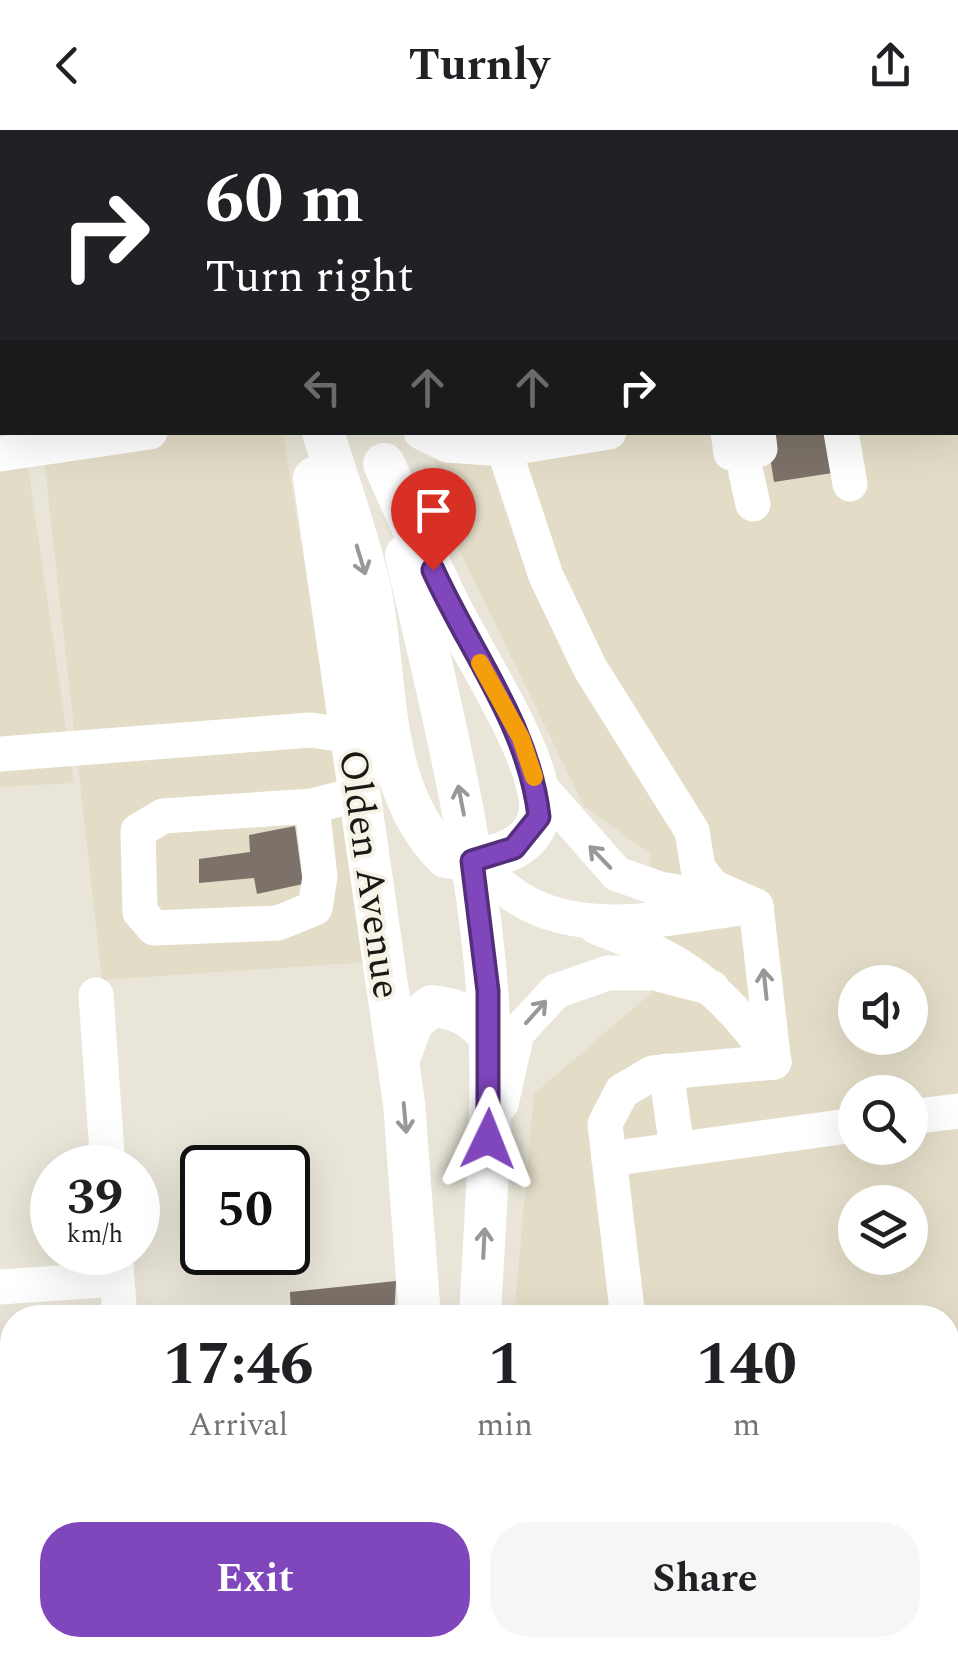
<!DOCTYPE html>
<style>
:root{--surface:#fff;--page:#f6f6f6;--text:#202124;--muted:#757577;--accent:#8046bc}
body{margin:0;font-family:Spectral,serif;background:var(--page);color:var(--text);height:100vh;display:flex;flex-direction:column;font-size:38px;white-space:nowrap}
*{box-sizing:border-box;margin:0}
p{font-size:32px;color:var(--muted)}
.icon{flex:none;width:55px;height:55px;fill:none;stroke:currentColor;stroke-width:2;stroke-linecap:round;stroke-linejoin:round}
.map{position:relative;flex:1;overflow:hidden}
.side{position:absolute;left:0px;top:1175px;width:960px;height:352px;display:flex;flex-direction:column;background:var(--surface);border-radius:40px 40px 0 0;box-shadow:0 10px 40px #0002}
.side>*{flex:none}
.hud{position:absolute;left:0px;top:0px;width:960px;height:305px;box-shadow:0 10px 40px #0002;background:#202124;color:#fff;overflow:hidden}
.buttons{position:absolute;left:838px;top:835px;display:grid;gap:20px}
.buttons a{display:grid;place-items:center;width:90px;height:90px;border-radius:50%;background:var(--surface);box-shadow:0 10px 40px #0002;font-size:50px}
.speed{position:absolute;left:30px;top:1015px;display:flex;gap:20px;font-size:50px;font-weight:700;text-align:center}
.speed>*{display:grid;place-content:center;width:130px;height:130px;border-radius:50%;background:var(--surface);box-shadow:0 10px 40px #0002;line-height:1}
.speed small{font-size:25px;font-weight:400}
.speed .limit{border:5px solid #111;border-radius:15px;background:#fff;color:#111}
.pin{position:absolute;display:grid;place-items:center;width:85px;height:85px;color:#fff;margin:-102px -42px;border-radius:50% 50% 50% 0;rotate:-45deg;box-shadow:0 0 10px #0007}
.pin .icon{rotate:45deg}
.me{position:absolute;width:110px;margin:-55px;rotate:2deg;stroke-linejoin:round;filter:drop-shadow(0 0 8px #0008)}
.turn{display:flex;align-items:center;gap:35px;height:210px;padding:0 40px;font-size:45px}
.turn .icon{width:130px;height:130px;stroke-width:2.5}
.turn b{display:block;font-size:70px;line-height:85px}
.lanes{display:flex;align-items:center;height:95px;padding:0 40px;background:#0003;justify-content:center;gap:50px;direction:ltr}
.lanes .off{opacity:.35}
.eta{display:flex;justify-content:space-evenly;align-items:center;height:170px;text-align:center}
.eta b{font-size:60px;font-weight:700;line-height:70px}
.action{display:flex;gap:20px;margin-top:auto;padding:20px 40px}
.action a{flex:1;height:115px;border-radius:40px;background:var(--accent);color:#fff;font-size:40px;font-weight:700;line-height:115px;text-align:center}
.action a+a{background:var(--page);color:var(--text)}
header{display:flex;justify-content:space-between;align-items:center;height:130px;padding:0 40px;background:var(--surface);font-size:45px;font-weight:700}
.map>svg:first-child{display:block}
.built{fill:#e3ddc8;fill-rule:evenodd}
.building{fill:#7c7269}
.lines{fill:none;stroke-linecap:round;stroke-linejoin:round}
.minor{stroke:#fff;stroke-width:35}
.major{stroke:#fff;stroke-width:42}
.oneway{stroke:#989896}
.route-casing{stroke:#532e7a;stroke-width:25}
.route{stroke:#8046bc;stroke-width:18}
.slow{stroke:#f59e0b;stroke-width:18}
.labels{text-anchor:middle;stroke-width:8;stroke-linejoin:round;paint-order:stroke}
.street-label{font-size:40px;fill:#1b1915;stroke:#f6f2e5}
</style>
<header><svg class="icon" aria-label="back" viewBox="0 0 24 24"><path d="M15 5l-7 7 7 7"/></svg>Turnly<svg class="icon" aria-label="share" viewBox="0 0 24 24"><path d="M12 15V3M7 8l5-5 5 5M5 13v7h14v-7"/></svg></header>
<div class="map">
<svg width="958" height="1526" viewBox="0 0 958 1526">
<rect width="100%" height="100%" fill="#e9e5d8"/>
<!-- built -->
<g class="built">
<path d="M 359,0 L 958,0 L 958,1526 L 484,1526 L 485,1515 L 948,1515 L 948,1188 L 514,1187 L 534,964 L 651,863 L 650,724 L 584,676 L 452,405 L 429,303 L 958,302 L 958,2 ZM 855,852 L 910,852 L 910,908 L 855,908 ZM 855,962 L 910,962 L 910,1018 L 855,1018 ZM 855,1072 L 910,1072 L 910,1128 L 855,1128 Z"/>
<path d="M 0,143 L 2,302 L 23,303 L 74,653 L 0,657 Z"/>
<path d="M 41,303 L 283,303 L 369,832 L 102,850 Z"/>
</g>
<!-- building -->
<g class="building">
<path d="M 766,302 L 834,302 L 839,342 L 774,352 Z"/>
<path d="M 295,696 L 303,754 L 257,764 L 254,748 L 199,753 L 199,729 L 250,722 L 249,705 Z"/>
<path d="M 396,1151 L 394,1188 L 291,1188 L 290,1162 Z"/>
<path d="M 948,1325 L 958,1325 L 958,1526 L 768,1526 L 767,1515 L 948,1515 Z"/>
<path d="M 523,1515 L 705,1515 L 706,1526 L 523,1526 Z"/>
</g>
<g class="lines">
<!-- minor -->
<g class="minor">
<path d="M 0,51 L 2,51"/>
<path d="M 421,302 L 447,315 L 504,319"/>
<path d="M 609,302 L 504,319 L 546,446 L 590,538 L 692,701 L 698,738 L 713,757 L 756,776"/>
<path d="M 728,302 L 731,323"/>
<path d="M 758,302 L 760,319"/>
<path d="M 841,302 L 850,354"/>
<path d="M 0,324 L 150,302"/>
<path d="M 746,343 L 753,374"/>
<path d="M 0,624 L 311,600 L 351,606"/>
<path d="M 535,651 L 617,744 L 660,759 L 716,769"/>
<path d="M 312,676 L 320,747 L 315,778 L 278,793 L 154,798 L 140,782 L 138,701 L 163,686 L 312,676 L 360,664"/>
<path d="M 472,731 C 488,744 503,759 520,769 C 587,811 683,784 755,776"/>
<path d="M 756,776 L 773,926"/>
<path d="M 596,797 C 679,827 724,858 774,932"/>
<path d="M 96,865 L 108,1038"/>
<path d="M 666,941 L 677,1019"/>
<path d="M 501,974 L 517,903 L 556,861 L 608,843 L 655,843 L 712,858"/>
<path d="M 910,987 L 958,981"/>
<path d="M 609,1029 L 855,995"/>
<path d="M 115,1122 L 120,1188"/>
<path d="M 0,1157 L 117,1149"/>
<path d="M 628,1188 L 605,994 L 622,961 L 653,943 L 774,932"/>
<path d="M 948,1306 L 958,1305"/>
<path d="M 144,1515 L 145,1526"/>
<path d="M 739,1515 L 739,1526"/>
</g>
<!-- major -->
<g class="major">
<path d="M 269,0 L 270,2"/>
<path d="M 322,0 L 323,2"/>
<path d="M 323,302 C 339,354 358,406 370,458 C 389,549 376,658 446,727 C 478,732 525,726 538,690 C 554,644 469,518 448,473 C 426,427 405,380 384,334"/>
<path d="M 314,348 L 404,973 L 420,1188"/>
<path d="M 406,425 C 439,568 476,712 487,859 C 496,968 485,1079 480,1188"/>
<path d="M 398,931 L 413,891 L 432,876 C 458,879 472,885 489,906"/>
<path d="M 405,1526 L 406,1515"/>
<path d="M 447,1526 L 449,1515"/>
</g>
</g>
<!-- one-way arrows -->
<defs><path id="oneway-shaft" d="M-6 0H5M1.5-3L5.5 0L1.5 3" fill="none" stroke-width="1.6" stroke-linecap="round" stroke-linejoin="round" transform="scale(2.5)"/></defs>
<g class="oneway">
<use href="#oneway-shaft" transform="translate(361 430) rotate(73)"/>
<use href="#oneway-shaft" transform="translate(461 670) rotate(-101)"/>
<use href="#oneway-shaft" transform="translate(600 727) rotate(-134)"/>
<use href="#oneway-shaft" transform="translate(765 854) rotate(-96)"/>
<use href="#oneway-shaft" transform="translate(536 882) rotate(-48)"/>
<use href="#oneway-shaft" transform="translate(405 988) rotate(85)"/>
<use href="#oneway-shaft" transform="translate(484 1113) rotate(-87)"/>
</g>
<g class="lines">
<!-- route casing -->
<g class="route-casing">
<path id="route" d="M 433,440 C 470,522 529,596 539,687 L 514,718 L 472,731 L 488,861 L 488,1009"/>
</g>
<!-- route -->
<use href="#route" class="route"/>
<!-- slow -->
<path class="slow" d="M 480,533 L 521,608 L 534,647"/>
</g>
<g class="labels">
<!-- street labels -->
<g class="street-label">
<text transform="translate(371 744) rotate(82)" y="14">Olden Avenue</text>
</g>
</g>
</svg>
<div class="buttons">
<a><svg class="icon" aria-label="sound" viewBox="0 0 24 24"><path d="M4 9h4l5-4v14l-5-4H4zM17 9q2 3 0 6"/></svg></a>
<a><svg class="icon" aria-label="search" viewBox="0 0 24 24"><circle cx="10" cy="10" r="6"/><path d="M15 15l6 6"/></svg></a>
<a><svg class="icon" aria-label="layers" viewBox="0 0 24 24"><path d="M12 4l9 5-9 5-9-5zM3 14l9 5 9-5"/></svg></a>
</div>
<div class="speed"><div>39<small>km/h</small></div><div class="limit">50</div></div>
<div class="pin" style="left:433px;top:440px;background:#d93025"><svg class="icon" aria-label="arrive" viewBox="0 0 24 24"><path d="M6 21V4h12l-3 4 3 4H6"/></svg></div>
<svg class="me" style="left:488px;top:1009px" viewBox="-20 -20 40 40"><path d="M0-17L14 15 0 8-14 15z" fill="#8046bc" stroke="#fff" stroke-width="4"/></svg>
<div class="hud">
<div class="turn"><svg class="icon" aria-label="right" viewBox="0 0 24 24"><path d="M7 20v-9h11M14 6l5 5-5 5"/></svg><div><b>60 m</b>Turn right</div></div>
<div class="lanes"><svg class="icon off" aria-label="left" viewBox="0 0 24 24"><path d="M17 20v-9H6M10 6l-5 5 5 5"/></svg><svg class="icon off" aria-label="ahead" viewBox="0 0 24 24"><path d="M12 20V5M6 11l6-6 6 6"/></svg><svg class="icon off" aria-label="ahead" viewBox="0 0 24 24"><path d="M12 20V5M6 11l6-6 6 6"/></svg><svg class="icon" aria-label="right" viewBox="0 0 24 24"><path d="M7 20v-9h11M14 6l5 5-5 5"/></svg></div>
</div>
<section class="side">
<div class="eta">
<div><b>17:46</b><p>Arrival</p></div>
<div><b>1</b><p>min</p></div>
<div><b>140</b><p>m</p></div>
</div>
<div class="action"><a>Exit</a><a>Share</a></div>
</section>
</div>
